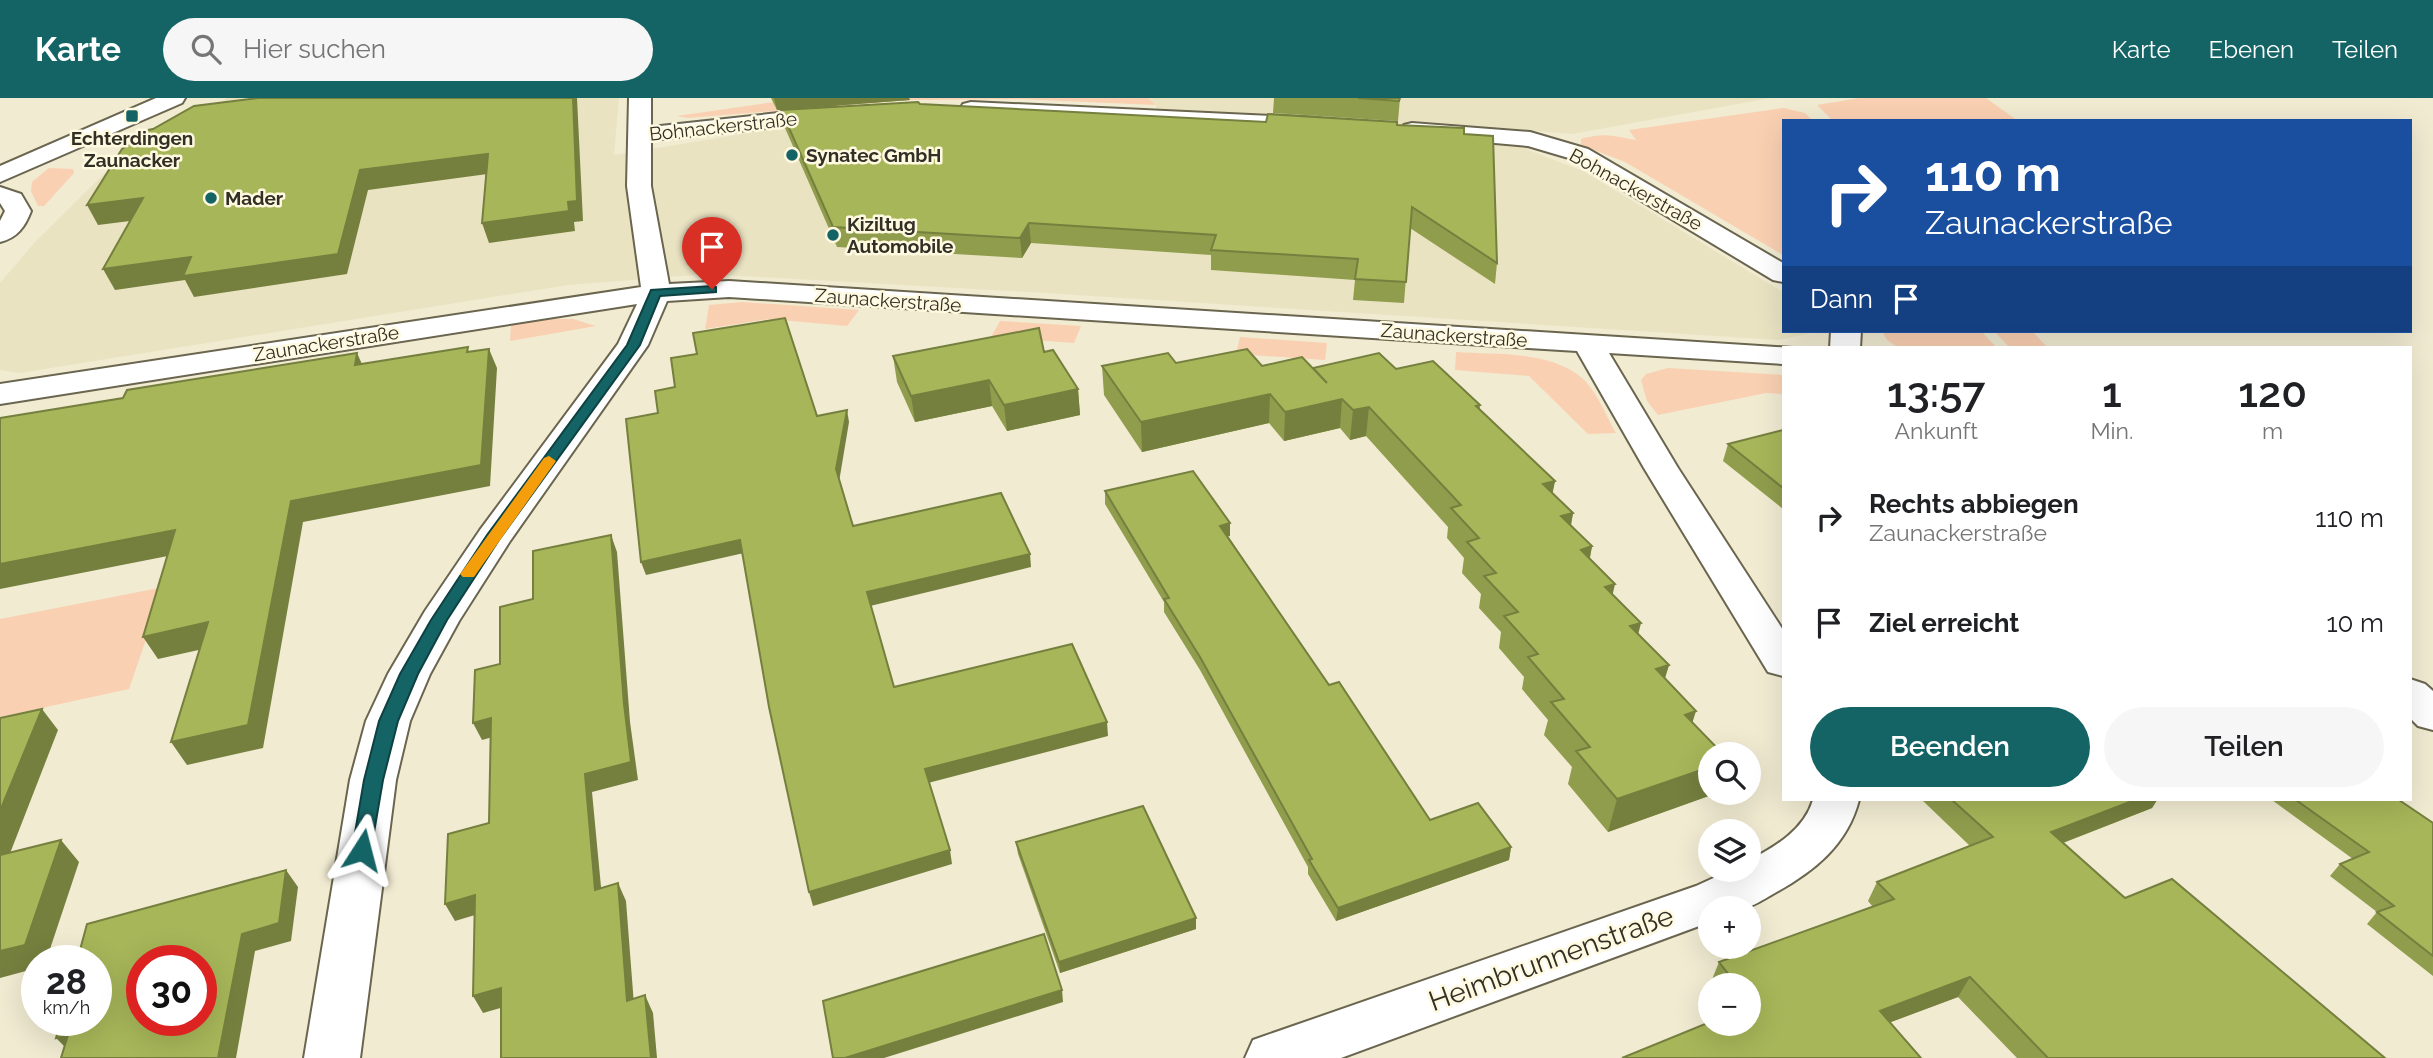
<!DOCTYPE html>
<html lang="de">
<meta charset="utf-8">
<style>
:root{--surface:#fff;--page:#f6f6f6;--text:#202124;--muted:#757577;--accent:#156465}
body{margin:0;font-family:Raleway,sans-serif;background:var(--page);color:var(--text);height:100vh;display:flex;flex-direction:column;font-size:26px;white-space:nowrap}
*{box-sizing:border-box;margin:0}
p{font-size:23px;color:var(--muted)}
.icon{flex:none;width:38px;height:38px;fill:none;stroke:currentColor;stroke-width:2;stroke-linecap:round;stroke-linejoin:round}
.map{position:relative;flex:1;overflow:hidden}
.sheet{position:absolute;left:1782px;top:248px;width:630px;height:455px;display:flex;flex-direction:column;background:var(--surface);border-radius:0px;box-shadow:0 7px 28px #0002}
.sheet>*{flex:none}
.guide{position:absolute;left:1782px;top:21px;width:630px;height:214px;border-radius:0px;box-shadow:0 7px 28px #0002;background:#1a4fa0;color:#fff;overflow:hidden}
.controls{position:absolute;left:1698px;top:644px;display:grid;gap:14px}
.controls a{display:grid;place-items:center;width:63px;height:63px;border-radius:50%;background:var(--surface);box-shadow:0 7px 28px #0002;font-size:35px}
.speed{position:absolute;left:21px;top:847px;display:flex;gap:14px;font-size:35px;font-weight:700;text-align:center}
.speed>*{display:grid;place-content:center;width:91px;height:91px;border-radius:50%;background:var(--surface);box-shadow:0 7px 28px #0002;line-height:1}
.speed small{font-size:18px;font-weight:400}
.speed .limit{border:10px solid #d22;background:#fff;color:#111}
.pin{position:absolute;display:grid;place-items:center;width:60px;height:60px;color:#fff;margin:-72px -30px;border-radius:50% 50% 50% 0;rotate:-45deg;box-shadow:0 0 7px #0007}
.pin .icon{rotate:45deg}
.me{position:absolute;width:77px;margin:-38px;rotate:9deg;stroke-linejoin:round;filter:drop-shadow(0 0 5px #0008)}
.turn{display:flex;align-items:center;gap:24px;height:147px;padding:0 28px;font-size:32px}
.turn .icon{width:91px;height:91px;stroke-width:2.5}
.turn b{display:block;font-size:49px;line-height:60px}
.then{display:flex;align-items:center;height:66px;padding:0 28px;background:#0003;gap:14px;font-size:26px}
.eta{display:flex;justify-content:space-evenly;align-items:center;height:119px;text-align:center}
.eta b{font-size:42px;font-weight:600;line-height:49px}
.action{display:flex;gap:14px;margin-top:auto;padding:14px 28px}
.action a{flex:1;height:80px;border-radius:42px;background:var(--accent);color:#fff;font-size:28px;font-weight:600;line-height:80px;text-align:center}
.action a+a{background:var(--page);color:var(--text)}
ul{padding:0;list-style:none}
li{display:flex;align-items:center;gap:21px;height:105px;padding:0 28px}
li div{flex:1}
li b{display:block;font-size:26px}
li em{font-style:normal}
header{display:flex;align-items:center;gap:42px;box-sizing:border-box;height:98px;padding:0 35px;background:var(--accent);color:#fff}
header strong{font-size:33px}
nav{display:flex;gap:38px;margin-inline-start:auto;font-size:24px}
.search{width:490px;height:63px;background:var(--page);display:flex;align-items:center;gap:18px;box-sizing:border-box;padding:0 24px;border-radius:38px;color:var(--muted);font-size:26px}
.map>svg:first-child{display:block}
.built{fill:#eae3c2}
.green{fill:#fad0b2}
.lines{fill:none;stroke-linecap:round;stroke-linejoin:round}
.minor-casing{stroke:#6a654f;stroke-width:4}
.secondary-casing{stroke:#6a654f;stroke-width:4}
.minor{fill:#fff;fill-rule:evenodd}
.secondary{fill:#fff;fill-rule:evenodd}
.wall{fill:#909d4d}
.shaded-wall{fill:#757f3e}
.building{fill:#a7b659;stroke:#757f3e;stroke-width:2;fill-rule:evenodd}
.route{fill:#156465;stroke:#0e4142;stroke-width:2}
.slow{fill:#f59e0b}
.poi-dot{fill:#156465;stroke:#fef9df;stroke-width:2.5}
.labels{text-anchor:middle;stroke-width:5;stroke-linejoin:round;paint-order:stroke}
.far-street-label{font-size:19px;fill:#312f26;stroke:#fef9df}
.far-poi-label{font-size:19px;font-weight:bold;fill:#312f26;stroke:#fef9df;text-anchor:start}
.near-street-label{font-size:28px;fill:#312f26;stroke:#fef9df}
</style>
<header>
<strong>Karte</strong>
<div class="search"><svg class="icon" aria-label="search" viewBox="0 0 24 24"><circle cx="10" cy="10" r="6"/><path d="M15 15l6 6"/></svg>Hier suchen</div>
<nav><a>Karte</a><a>Ebenen</a><a>Teilen</a></nav>
</header>
<div class="map">
<svg width="2433" height="960" viewBox="0 0 2433 960">
<rect width="100%" height="100%" fill="#f1ebd2"/>
<!-- built -->
<path class="built" d="M 227,0 L 619,0 L 614,57 L 767,32 L 931,21 L 1160,35 L 1156,7 L 1148,0 L 1771,0 L 1572,36 L 1536,33 L 1528,52 L 1583,73 L 1783,194 L 1783,233 L 1809,233 L 1806,236 L 1778,242 L 1045,195 L 708,176 L 568,187 L 20,275 L 0,272 L 0,185 L 35,144 L 105,75 Z"/>
<!-- green -->
<g class="green">
<path d="M 803,0 L 1148,0 L 1156,7 L 1019,1 L 910,2 L 688,20 L 677,18 Z"/>
<path d="M 1859,0 L 1986,0 L 2018,23 L 1833,23 L 1817,7 Z"/>
<path d="M 1784,10 L 1805,15 L 1813,23 L 1783,23 L 1783,157 L 1625,64 L 1581,47 L 1581,41 C 1605,34 1613,38 1636,42 L 1629,32 Z"/>
<path d="M 49,70 L 73,71 L 74,75 L 44,108 L 38,108 L 31,93 L 32,84 Z"/>
<path d="M 742,204 L 859,212 L 847,228 L 769,221 L 705,231 L 709,207 Z"/>
<path d="M 552,221 L 573,221 L 596,228 L 510,243 L 511,227 Z"/>
<path d="M 1000,223 L 1081,228 L 1074,245 L 991,239 Z"/>
<path d="M 1882,233 L 1981,233 L 1997,250 L 1899,250 L 1887,242 Z"/>
<path d="M 1994,233 L 2032,233 L 2048,250 L 2010,250 Z"/>
<path d="M 1240,239 L 1327,245 L 1325,262 L 1236,256 Z"/>
<path d="M 1456,254 C 1495,257 1550,252 1582,280 C 1597,293 1606,318 1616,335 L 1588,336 L 1529,278 L 1455,272 Z"/>
<path d="M 1668,270 L 1783,277 L 1783,296 L 1766,295 L 1658,317 L 1647,303 L 1641,282 L 1646,276 Z"/>
<path d="M 164,489 L 129,591 L 0,619 L 0,521 Z"/>
</g>
<g class="lines">
<!-- minor casing -->
<g class="minor-casing">
<g id="minor">
<path d="M 629,0 L 651,0 L 651,29 L 834,9 L 842,11 L 845,16 L 842,21 L 834,23 L 651,42 L 651,88 L 669,186 L 729,183 L 1793,250 L 1783,250 L 1783,266 L 1609,255 L 1678,370 L 1783,532 L 1783,578 L 1768,574 L 1644,370 L 1577,253 L 729,199 L 667,203 L 648,247 L 510,443 L 459,523 L 430,576 L 410,623 L 396,682 L 360,960 L 304,960 L 350,682 L 366,623 L 388,576 L 425,513 L 480,432 L 618,246 L 637,206 L 0,306 L 0,286 L 641,189 L 627,88 Z"/>
<path d="M 971,4 L 1317,20 L 1325,22 L 1328,27 L 1325,32 L 1317,34 L 963,16 L 960,11 L 963,6 Z"/>
<path d="M 1412,25 L 1530,34 L 1588,51 L 1783,165 L 1783,184 L 1773,182 L 1572,61 L 1528,48 L 1404,37 L 1401,32 L 1404,27 Z"/>
<path d="M 0,89 L 21,96 L 31,113 C 25,129 17,140 0,144 L 0,123 L 5,113 L 0,105 Z"/>
<path d="M 1831,233 L 1861,233 L 1860,250 L 1830,250 Z"/>
<path d="M 2410,581 L 2425,586 L 2433,593 L 2433,632 L 2418,628 L 2410,620 Z"/>
<path d="M 1813,702 L 1859,702 C 1847,748 1813,774 1773,796 C 1764,801 1753,809 1743,810 C 1733,812 1720,810 1710,810 L 1710,824 L 1341,960 L 1245,960 L 1253,942 L 1273,935 L 1696,788 L 1731,772 L 1748,772 L 1748,763 C 1775,749 1804,732 1813,702 Z"/>
</g>
</g>
<!-- secondary casing -->
<g class="secondary-casing">
<path id="secondary" d="M 156,0 L 185,0 L 182,5 L 0,84 L 0,68 Z"/>
</g>
<!-- minor -->
<use href="#minor" class="minor"/>
<!-- secondary -->
<use href="#secondary" class="secondary"/>
</g>
<!-- wall -->
<g class="wall">
<path d="M 771,0 L 909,0 L 910,2 L 777,12 Z"/>
<path d="M 1274,0 L 1400,0 L 1398,23 L 1273,15 Z"/>
<path d="M 920,6 L 1266,24 L 1397,27 L 1464,36 L 1497,165 L 1495,186 L 1410,130 L 1404,205 L 1353,202 L 1355,182 L 1211,172 L 1211,157 L 1031,145 L 1022,160 L 837,149 L 785,30 L 781,12 Z"/>
<path d="M 1044,254 L 1078,291 L 1080,317 L 1007,333 L 992,308 L 915,324 L 897,284 L 893,258 Z"/>
<path d="M 1176,265 L 1313,270 L 1396,271 L 1480,307 L 1480,312 L 1555,383 L 1552,395 L 1573,415 L 1571,428 L 1592,448 L 1590,460 L 1638,537 L 1669,567 L 1665,580 L 1693,625 L 1710,695 L 1717,695 L 1608,734 L 1568,686 L 1572,669 L 1544,637 L 1548,622 L 1522,591 L 1524,579 L 1499,550 L 1501,534 L 1479,510 L 1481,496 L 1462,475 L 1464,460 L 1447,440 L 1448,429 L 1366,338 L 1350,342 L 1340,330 L 1284,343 L 1269,325 L 1142,354 L 1104,297 L 1102,268 Z"/>
<path d="M 1783,332 L 1783,411 L 1723,363 L 1728,346 Z"/>
<path d="M 1105,393 L 1230,438 L 1228,438 L 1329,587 L 1430,722 L 1511,749 L 1509,762 L 1336,823 L 1308,776 L 1308,769 L 1200,572 L 1164,514 L 1164,504 L 1105,406 Z"/>
<path d="M 1922,702 L 2157,702 L 2152,710 L 2063,745 L 2125,800 L 2385,960 L 2017,960 L 1958,899 L 1890,924 L 1748,926 L 1748,887 L 1714,887 L 1711,884 L 1719,864 L 1873,809 L 1868,803 L 1877,784 L 1970,748 Z"/>
<path d="M 2272,702 L 2399,702 L 2433,725 L 2433,878 L 2367,826 L 2377,814 L 2330,778 L 2340,766 L 2353,761 Z"/>
<path d="M 1016,744 L 1196,820 L 1196,831 L 1060,875 L 1018,756 Z"/>
</g>
<!-- shaded-wall -->
<g class="shaded-wall">
<path d="M 573,0 L 577,0 L 583,123 L 574,124 L 575,133 L 489,145 L 482,125 L 568,104 Z"/>
<path d="M 774,0 L 909,0 L 910,2 L 777,12 Z"/>
<path d="M 488,56 L 495,75 L 368,92 L 347,176 L 194,199 L 185,182 L 115,192 L 103,171 L 191,159 L 360,72 Z"/>
<path d="M 143,100 L 154,120 L 98,127 L 87,107 Z"/>
<path d="M 1029,125 L 1031,145 L 1022,160 L 1020,140 Z"/>
<path d="M 489,251 L 497,270 L 490,388 L 303,424 L 263,650 L 187,667 L 171,644 L 291,403 Z"/>
<path d="M 357,255 L 366,275 L 355,267 Z"/>
<path d="M 989,282 L 992,308 L 915,324 L 911,298 Z"/>
<path d="M 1078,291 L 1080,317 L 1007,333 L 1004,307 Z"/>
<path d="M 1270,296 L 1269,325 L 1142,354 L 1141,324 Z"/>
<path d="M 1342,301 L 1340,330 L 1284,343 L 1285,314 Z"/>
<path d="M 1369,309 L 1366,338 L 1350,342 L 1353,312 Z"/>
<path d="M 847,312 L 849,324 L 839,384 L 836,371 Z"/>
<path d="M 1555,383 L 1549,413 L 1543,386 Z"/>
<path d="M 1573,415 L 1567,446 L 1561,418 Z"/>
<path d="M 1230,425 L 1230,438 L 1220,440 L 1220,428 Z"/>
<path d="M 175,432 L 188,454 L 0,491 L 0,466 Z"/>
<path d="M 611,437 L 617,454 L 630,624 L 638,682 L 592,694 L 603,810 L 595,792 L 585,676 Z"/>
<path d="M 740,442 L 744,455 L 646,477 L 641,464 Z"/>
<path d="M 1592,448 L 1586,479 L 1581,452 Z"/>
<path d="M 1030,456 L 1031,469 L 870,508 L 867,494 Z"/>
<path d="M 1615,486 L 1608,517 L 1605,489 Z"/>
<path d="M 208,524 L 221,547 L 158,561 L 143,539 Z"/>
<path d="M 1641,525 L 1633,557 L 1630,528 Z"/>
<path d="M 1669,567 L 1659,599 L 1656,571 Z"/>
<path d="M 42,611 L 58,632 L 0,781 L 0,713 Z"/>
<path d="M 1696,613 L 1686,645 L 1685,617 Z"/>
<path d="M 491,620 L 500,637 L 482,642 L 473,625 Z"/>
<path d="M 1107,624 L 1108,638 L 928,685 L 925,671 Z"/>
<path d="M 1710,669 L 1710,695 L 1717,695 L 1608,734 L 1617,701 Z"/>
<path d="M 2135,702 L 2157,702 L 2152,710 L 2039,754 L 2051,734 Z"/>
<path d="M 61,742 L 79,764 L 46,863 L 37,863 L 37,870 L 0,880 L 0,853 Z"/>
<path d="M 1511,749 L 1509,762 L 1336,823 L 1338,810 Z"/>
<path d="M 950,752 L 952,766 L 813,808 L 809,794 Z"/>
<path d="M 286,772 L 298,789 L 291,843 L 255,853 L 236,960 L 218,960 L 242,836 Z"/>
<path d="M 618,785 L 626,803 L 635,920 L 627,903 Z"/>
<path d="M 475,797 L 485,814 L 455,823 L 445,806 Z"/>
<path d="M 1196,820 L 1196,831 L 1060,875 L 1059,864 Z"/>
<path d="M 1970,879 L 1958,899 L 1870,932 L 1880,913 Z"/>
<path d="M 501,890 L 511,907 L 483,915 L 473,898 Z"/>
<path d="M 1062,892 L 1063,904 L 884,960 L 845,960 Z"/>
<path d="M 645,897 L 653,915 L 657,960 L 651,960 Z"/>
<path d="M 68,937 L 73,957 L 56,940 Z"/>
</g>
<!-- building -->
<g class="building">
<path d="M 258,0 L 573,0 L 577,103 L 568,104 L 569,113 L 482,125 L 488,56 L 360,72 L 338,156 L 183,178 L 191,159 L 103,171 L 143,100 L 87,107 L 122,51 L 138,41 L 143,33 L 153,31 L 194,8 Z"/>
<path d="M 1358,0 L 1400,0 L 1399,3 Z"/>
<path d="M 918,4 L 920,6 L 1266,24 L 1268,16 L 1397,24 L 1397,27 L 1464,30 L 1464,36 L 1493,38 L 1497,165 L 1412,109 L 1406,184 L 1355,181 L 1358,161 L 1211,152 L 1216,137 L 1029,125 L 1020,140 L 833,129 L 781,12 Z"/>
<path d="M 785,220 L 817,318 L 847,312 L 836,371 L 853,428 L 1001,395 L 1030,456 L 867,494 L 894,589 L 1072,546 L 1107,624 L 925,671 L 950,752 L 809,794 L 769,609 L 740,442 L 641,464 L 626,321 L 658,315 L 655,293 L 675,289 L 671,260 L 697,256 L 693,235 Z"/>
<path d="M 1039,230 L 1044,254 L 1053,252 L 1078,291 L 1004,307 L 989,282 L 911,298 L 893,258 Z"/>
<path d="M 468,249 L 467,254 L 489,251 L 481,367 L 291,403 L 248,627 L 171,644 L 208,524 L 143,539 L 175,432 L 0,466 L 0,320 L 123,300 L 127,292 L 357,255 L 355,267 Z"/>
<path d="M 1247,251 L 1262,268 L 1302,259 L 1327,285 L 1313,270 L 1379,255 L 1396,271 L 1433,263 L 1480,307 L 1476,308 L 1555,383 L 1543,386 L 1573,415 L 1561,418 L 1592,448 L 1581,452 L 1615,486 L 1605,489 L 1641,525 L 1630,528 L 1669,567 L 1656,571 L 1696,613 L 1685,617 L 1723,656 L 1710,656 L 1710,669 L 1617,701 L 1576,653 L 1590,649 L 1551,604 L 1564,601 L 1528,559 L 1538,556 L 1504,518 L 1518,514 L 1484,478 L 1496,475 L 1467,444 L 1479,440 L 1451,410 L 1461,407 L 1369,309 L 1353,312 L 1342,301 L 1285,314 L 1270,296 L 1141,324 L 1102,268 L 1168,255 L 1176,265 Z"/>
<path d="M 1783,332 L 1783,390 L 1728,346 Z"/>
<path d="M 1193,373 L 1230,425 L 1220,428 L 1329,587 L 1339,584 L 1430,722 L 1478,705 L 1511,749 L 1338,810 L 1309,762 L 1312,761 L 1200,559 L 1164,501 L 1169,500 L 1105,393 Z"/>
<path d="M 611,437 L 624,606 L 631,664 L 585,676 L 595,792 L 618,785 L 627,903 L 645,897 L 651,960 L 501,960 L 501,890 L 473,898 L 475,797 L 445,806 L 448,736 L 489,725 L 491,620 L 473,625 L 475,572 L 500,566 L 500,509 L 533,501 L 533,453 Z"/>
<path d="M 42,611 L 0,713 L 0,620 Z"/>
<path d="M 1952,702 L 2135,702 L 2051,734 L 2125,800 L 2172,781 L 2385,960 L 2048,960 L 1970,879 L 1880,913 L 1921,960 L 1622,960 L 1710,924 L 1710,926 L 1748,926 L 1748,908 L 1752,906 L 1748,902 L 1748,887 L 1737,887 L 1719,864 L 1894,801 L 1877,784 L 1993,739 Z"/>
<path d="M 2296,702 L 2399,702 L 2433,725 L 2433,858 L 2377,814 L 2394,808 L 2340,766 L 2369,754 Z"/>
<path d="M 1143,708 L 1196,820 L 1059,864 L 1016,744 Z"/>
<path d="M 61,742 L 25,847 L 0,853 L 0,757 Z"/>
<path d="M 286,772 L 279,825 L 242,836 L 218,960 L 61,960 L 68,937 L 56,940 L 61,922 L 96,922 L 96,863 L 77,863 L 87,826 ZM 142,863 L 201,863 L 201,922 L 142,922 Z"/>
<path d="M 1044,836 L 1062,892 L 845,960 L 833,960 L 823,903 Z"/>
</g>
<!-- route -->
<path class="route" d="M 712,188 L 716,189 L 716,194 L 660,198 L 640,247 L 499,442 L 447,522 L 418,576 L 398,623 L 383,682 L 371,752 L 369,758 L 362,760 L 355,758 L 352,752 L 364,682 L 379,623 L 400,576 L 431,522 L 487,437 L 627,247 L 651,192 Z"/>
<!-- slow -->
<path class="slow" d="M 549,358 L 556,363 L 474,479 L 463,479 L 460,476 L 463,472 L 544,360 Z"/>
<!-- markers -->
<g class="poi-dot">
<rect x="125" y="11" width="14" height="14" rx="3.5"/>
<circle cx="792" cy="57" r="7"/>
<circle cx="211" cy="100" r="7"/>
<circle cx="833" cy="137" r="7"/>
</g>
<g class="labels">
<!-- far-street labels -->
<g class="far-street-label">
<text transform="translate(723 28) rotate(-6)" y="7">Bohnackerstraße</text>
<text transform="translate(1636 91) rotate(29)" y="7">Bohnackerstraße</text>
<text transform="translate(888 202) rotate(4)" y="7">Zaunackerstraße</text>
<text transform="translate(1454 237) rotate(4)" y="7">Zaunackerstraße</text>
<text transform="translate(326 245) rotate(-9)" y="7">Zaunackerstraße</text>
</g>
<!-- far-poi labels -->
<g class="far-poi-label">
<text x="132" y="47" text-anchor="middle">Echterdingen<tspan x="132" dy="22">Zaunacker</tspan></text>
<text x="806" y="64">Synatec GmbH</text>
<text x="225" y="107">Mader</text>
<text x="847" y="133">Kiziltug<tspan x="847" dy="22">Automobile</tspan></text>
</g>
<!-- near-street labels -->
<g class="near-street-label">
<text transform="translate(1551 860) rotate(-20)" y="10">Heimbrunnenstraße</text>
</g>
</g>
</svg>
<div class="controls">
<a><svg class="icon" aria-label="search" viewBox="0 0 24 24"><circle cx="10" cy="10" r="6"/><path d="M15 15l6 6"/></svg></a>
<a><svg class="icon" aria-label="layers" viewBox="0 0 24 24"><path d="M12 4l9 5-9 5-9-5zM3 14l9 5 9-5"/></svg></a>
<a>+</a>
<a>−</a>
</div>
<div class="speed"><div>28<small>km/h</small></div><div class="limit">30</div></div>
<div class="pin" style="left:712px;top:191px;background:#d93025"><svg class="icon" aria-label="arrive" viewBox="0 0 24 24"><path d="M6 21V4h12l-3 4 3 4H6"/></svg></div>
<svg class="me" style="left:362px;top:752px" viewBox="-20 -20 40 40"><path d="M0-17L14 15 0 8-14 15z" fill="#156465" stroke="#fff" stroke-width="4"/></svg>
<div class="guide">
<div class="turn"><svg class="icon" aria-label="right" viewBox="0 0 24 24"><path d="M7 20v-9h11M14 6l5 5-5 5"/></svg><div><b>110 m</b>Zaunackerstraße</div></div>
<div class="then">Dann<svg class="icon" aria-label="arrive" viewBox="0 0 24 24"><path d="M6 21V4h12l-3 4 3 4H6"/></svg></div>
</div>
<section class="sheet">
<div class="eta">
<div><b>13:57</b><p>Ankunft</p></div>
<div><b>1</b><p>Min.</p></div>
<div><b>120</b><p>m</p></div>
</div>
<ul>
<li><svg class="icon" aria-label="right" viewBox="0 0 24 24"><path d="M7 20v-9h11M14 6l5 5-5 5"/></svg><div><b>Rechts abbiegen</b><p>Zaunackerstraße</p></div><em>110 m</em></li>
<li><svg class="icon" aria-label="arrive" viewBox="0 0 24 24"><path d="M6 21V4h12l-3 4 3 4H6"/></svg><div><b>Ziel erreicht</b></div><em>10 m</em></li>
</ul>
<div class="action"><a>Beenden</a><a>Teilen</a></div>
</section>
</div>
